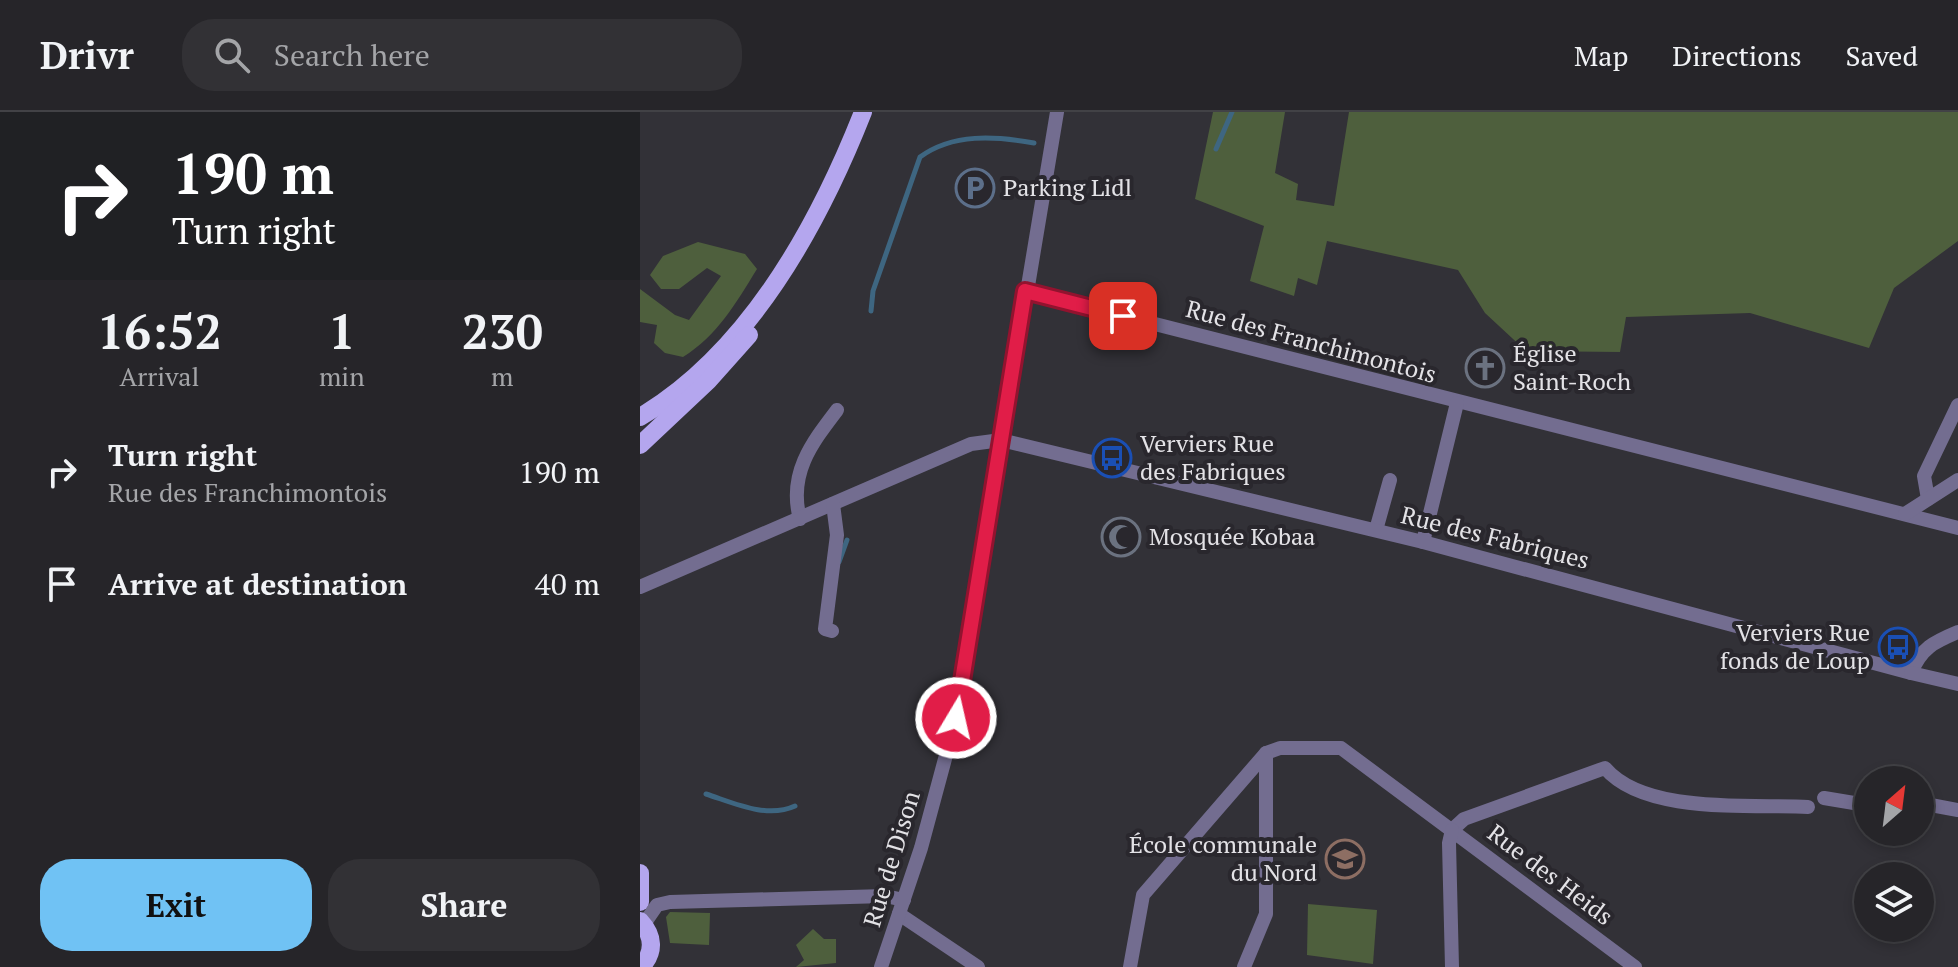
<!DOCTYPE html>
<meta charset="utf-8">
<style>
:root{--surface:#262529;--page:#323135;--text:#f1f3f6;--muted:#a4a5a8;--line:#424246;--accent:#70c2f4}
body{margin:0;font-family:"PT Serif",serif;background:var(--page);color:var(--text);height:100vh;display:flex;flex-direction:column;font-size:30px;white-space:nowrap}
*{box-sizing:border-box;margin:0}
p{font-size:26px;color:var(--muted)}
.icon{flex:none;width:44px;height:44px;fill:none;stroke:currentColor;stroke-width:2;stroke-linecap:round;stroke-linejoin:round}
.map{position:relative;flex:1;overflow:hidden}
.side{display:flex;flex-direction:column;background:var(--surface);width:640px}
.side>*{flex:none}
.hud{background:#202124;color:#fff;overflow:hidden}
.needle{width:52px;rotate:28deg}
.fabs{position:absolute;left:1214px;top:654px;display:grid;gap:16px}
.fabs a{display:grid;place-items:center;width:80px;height:80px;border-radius:50%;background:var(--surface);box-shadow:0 4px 12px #0003,0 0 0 2px var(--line);font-size:40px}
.pin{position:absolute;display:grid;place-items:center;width:68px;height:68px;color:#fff;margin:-34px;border-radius:16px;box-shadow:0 4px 12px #0006}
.me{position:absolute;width:88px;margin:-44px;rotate:9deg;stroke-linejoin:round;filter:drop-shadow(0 0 6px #0008)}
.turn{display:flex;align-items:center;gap:28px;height:168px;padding:0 40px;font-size:36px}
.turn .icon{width:104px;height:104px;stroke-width:2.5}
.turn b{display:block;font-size:56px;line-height:68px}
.eta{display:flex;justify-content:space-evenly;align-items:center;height:136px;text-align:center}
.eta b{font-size:48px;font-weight:700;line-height:56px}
.cta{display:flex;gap:16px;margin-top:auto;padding:16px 40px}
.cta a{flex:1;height:92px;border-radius:32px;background:var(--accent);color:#111;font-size:32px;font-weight:700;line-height:92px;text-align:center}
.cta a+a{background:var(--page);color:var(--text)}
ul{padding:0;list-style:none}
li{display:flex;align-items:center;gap:24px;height:112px;padding:0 40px}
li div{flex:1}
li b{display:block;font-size:30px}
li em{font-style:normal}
header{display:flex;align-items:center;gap:48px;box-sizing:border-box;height:112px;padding:0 40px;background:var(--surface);border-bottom:2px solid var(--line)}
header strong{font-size:38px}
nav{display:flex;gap:44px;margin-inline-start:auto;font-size:28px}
.search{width:560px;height:72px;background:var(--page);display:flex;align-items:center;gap:20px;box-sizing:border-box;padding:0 28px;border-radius:32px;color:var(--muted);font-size:30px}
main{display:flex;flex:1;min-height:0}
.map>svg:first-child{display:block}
.green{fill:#4e5f3d}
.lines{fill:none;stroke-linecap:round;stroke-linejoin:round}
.stream{stroke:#3e6681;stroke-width:5}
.minor{stroke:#736d90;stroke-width:14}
.major{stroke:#b4a6ee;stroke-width:18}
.route-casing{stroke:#92132f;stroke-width:20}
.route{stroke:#e11d48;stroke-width:14}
.labels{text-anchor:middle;stroke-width:8;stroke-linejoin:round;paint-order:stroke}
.poi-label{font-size:24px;fill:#e3e2e6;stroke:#29272d;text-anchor:start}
.street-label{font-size:24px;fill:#e3e2e6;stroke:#29272d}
</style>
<header>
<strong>Drivr</strong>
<div class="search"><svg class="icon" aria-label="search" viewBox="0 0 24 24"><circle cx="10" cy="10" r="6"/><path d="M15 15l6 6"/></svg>Search here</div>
<nav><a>Map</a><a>Directions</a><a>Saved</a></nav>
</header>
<main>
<section class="side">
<div class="hud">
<div class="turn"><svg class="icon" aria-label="right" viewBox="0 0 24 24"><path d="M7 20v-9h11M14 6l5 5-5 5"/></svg><div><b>190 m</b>Turn right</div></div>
</div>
<div class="eta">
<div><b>16:52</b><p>Arrival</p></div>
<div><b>1</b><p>min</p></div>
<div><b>230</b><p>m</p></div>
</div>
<ul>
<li><svg class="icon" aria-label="right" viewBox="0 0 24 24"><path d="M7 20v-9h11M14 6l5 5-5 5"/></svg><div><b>Turn right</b><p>Rue des Franchimontois</p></div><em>190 m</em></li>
<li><svg class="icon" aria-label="arrive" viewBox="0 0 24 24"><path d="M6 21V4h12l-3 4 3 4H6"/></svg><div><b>Arrive at destination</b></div><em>40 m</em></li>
</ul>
<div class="cta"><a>Exit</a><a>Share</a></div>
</section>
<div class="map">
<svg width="1318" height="855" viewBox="0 0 1318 855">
<rect width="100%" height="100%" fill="#323137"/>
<!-- green -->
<g class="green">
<path d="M 573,0 L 645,0 L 635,61 L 658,72 L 656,88 L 694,94 L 709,0 L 1318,0 L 1318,129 L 1254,176 L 1229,236 L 1110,201 L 986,205 L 980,240 L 886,239 L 845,201 L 818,158 L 687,129 L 677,173 L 658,166 L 654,184 L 610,169 L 624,114 L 555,87 Z"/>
<path d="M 58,130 L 105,142 L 117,157 C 96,191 77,224 43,245 L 25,241 L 14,231 L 17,213 L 0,210 L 0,177 L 35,203 L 49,208 L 81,164 L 67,156 L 39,177 L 21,177 L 10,163 L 23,144 Z"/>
<path d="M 668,792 L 737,798 L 733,852 L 667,843 Z"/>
<path d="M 30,800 L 70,801 L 69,833 L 30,831 L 26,805 Z"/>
<path d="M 173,817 L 184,827 L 196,827 L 196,851 L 156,855 L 164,848 L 156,833 Z"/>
</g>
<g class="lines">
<!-- stream -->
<g class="stream">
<path d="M 576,37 L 592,0"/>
<path d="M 231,199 L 233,179 L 280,45 C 313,21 355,24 394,31"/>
<path d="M 199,450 L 207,428"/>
<path d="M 66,682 C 94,691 127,707 155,694"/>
</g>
<!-- minor -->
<g class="minor">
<path d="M 385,179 L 1318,416"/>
<path d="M 1288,387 L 1284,364 L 1318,293"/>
<path d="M 1265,402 L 1318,368"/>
<path d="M 160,407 C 148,362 171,332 197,298"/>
<path d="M 736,418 L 750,368"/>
<path d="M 783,430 L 817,291"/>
<path d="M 0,475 L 331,332 L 361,328 L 783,430 L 1271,561 C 1281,536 1294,530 1318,520"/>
<path d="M 192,519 L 185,517 L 197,423 L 193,392"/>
<path d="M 1271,561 L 1318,572"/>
<path d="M 1184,686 L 1214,691 L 1228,688"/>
<path d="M 1280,691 L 1318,698"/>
<path d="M 812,718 L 824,707 L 965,656 C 1005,703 1112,692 1168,695"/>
<path d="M 259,802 L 338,855"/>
<path d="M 4,812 L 17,793 L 30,790 L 245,784 L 264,788"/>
<path d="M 241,855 L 281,736 L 316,606 L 417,0"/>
<path d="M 490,855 L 503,783 L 626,641 L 640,636 L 701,636 L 995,855"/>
<path d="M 604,855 L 626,802 L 626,641"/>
<path d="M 812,855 L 809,731 L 812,718"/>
</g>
<!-- major -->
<g class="major">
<path d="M 0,305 C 108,241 178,114 223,0"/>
<path d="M 0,333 L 68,269 L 109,223"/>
<path d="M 0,761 L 0,790"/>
<path d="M 0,809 C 14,824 15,840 1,855"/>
</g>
</g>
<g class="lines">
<!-- route casing -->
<g class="route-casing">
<path id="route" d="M 316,606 L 385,179 L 483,204"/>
</g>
<!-- route -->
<use href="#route" class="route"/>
</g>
<!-- icons -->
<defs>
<g id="parking-ring" transform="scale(2)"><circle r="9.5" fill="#29272d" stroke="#5c6f8a" stroke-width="1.5"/><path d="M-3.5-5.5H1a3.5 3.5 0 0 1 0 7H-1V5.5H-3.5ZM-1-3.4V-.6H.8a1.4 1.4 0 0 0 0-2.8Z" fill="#5c6f8a"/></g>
<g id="church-ring" transform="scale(2)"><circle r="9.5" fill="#29272d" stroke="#6b7280" stroke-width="1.5"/><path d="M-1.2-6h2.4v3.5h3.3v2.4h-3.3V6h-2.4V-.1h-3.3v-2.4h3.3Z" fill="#6b7280"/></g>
<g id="bus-ring" transform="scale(2)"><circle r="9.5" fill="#29272d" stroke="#1a4fb4" stroke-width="1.5"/><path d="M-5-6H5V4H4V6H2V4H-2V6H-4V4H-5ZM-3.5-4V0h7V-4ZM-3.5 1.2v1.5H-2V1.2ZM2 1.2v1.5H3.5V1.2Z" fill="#1a4fb4"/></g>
<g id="mosque-ring" transform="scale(2)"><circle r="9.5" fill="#29272d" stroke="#6b7280" stroke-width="1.5"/><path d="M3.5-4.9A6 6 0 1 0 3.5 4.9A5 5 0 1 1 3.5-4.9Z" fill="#6b7280"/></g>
<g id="school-ring" transform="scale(2)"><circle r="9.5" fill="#29272d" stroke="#8d6e63" stroke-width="1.5"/><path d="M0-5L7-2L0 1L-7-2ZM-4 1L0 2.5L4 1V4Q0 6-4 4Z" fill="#8d6e63"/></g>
</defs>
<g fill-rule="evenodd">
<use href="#parking-ring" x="335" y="76"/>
<use href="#church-ring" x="845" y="256"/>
<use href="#bus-ring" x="472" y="346"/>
<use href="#mosque-ring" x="481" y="425"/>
<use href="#bus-ring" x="1258" y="535"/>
<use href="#school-ring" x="705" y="747"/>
</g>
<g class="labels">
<!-- poi labels -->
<g class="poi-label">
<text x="363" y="84">Parking Lidl</text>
<text x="873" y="250">Église<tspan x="873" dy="28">Saint-Roch</tspan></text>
<text x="500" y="340">Verviers Rue<tspan x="500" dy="28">des Fabriques</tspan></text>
<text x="509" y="433">Mosquée Kobaa</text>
<text x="1230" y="529" text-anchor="end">Verviers Rue<tspan x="1230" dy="28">fonds de Loup</tspan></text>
<text x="677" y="741" text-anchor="end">École communale<tspan x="677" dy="28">du Nord</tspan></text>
</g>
<!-- street labels -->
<g class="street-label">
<text transform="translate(671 230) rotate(15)" y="8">Rue des Franchimontois</text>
<text transform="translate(855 426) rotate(14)" y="8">Rue des Fabriques</text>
<text transform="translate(252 747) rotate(-73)" y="8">Rue de Dison</text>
<text transform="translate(910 763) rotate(37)" y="8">Rue des Heids</text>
</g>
</g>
</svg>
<div class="fabs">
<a><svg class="needle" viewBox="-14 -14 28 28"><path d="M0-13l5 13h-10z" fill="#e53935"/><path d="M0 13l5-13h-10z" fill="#a4a5a8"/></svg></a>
<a><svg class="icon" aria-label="layers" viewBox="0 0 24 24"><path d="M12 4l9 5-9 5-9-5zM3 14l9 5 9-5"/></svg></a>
</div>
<div class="pin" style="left:483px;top:204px;background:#d93025"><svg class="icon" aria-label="arrive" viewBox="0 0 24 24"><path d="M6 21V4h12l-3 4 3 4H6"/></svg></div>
<svg class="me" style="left:316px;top:606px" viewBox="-20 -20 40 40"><circle r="17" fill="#e11d48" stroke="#fff" stroke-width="3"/><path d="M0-11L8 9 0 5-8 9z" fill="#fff"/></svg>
</div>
</main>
